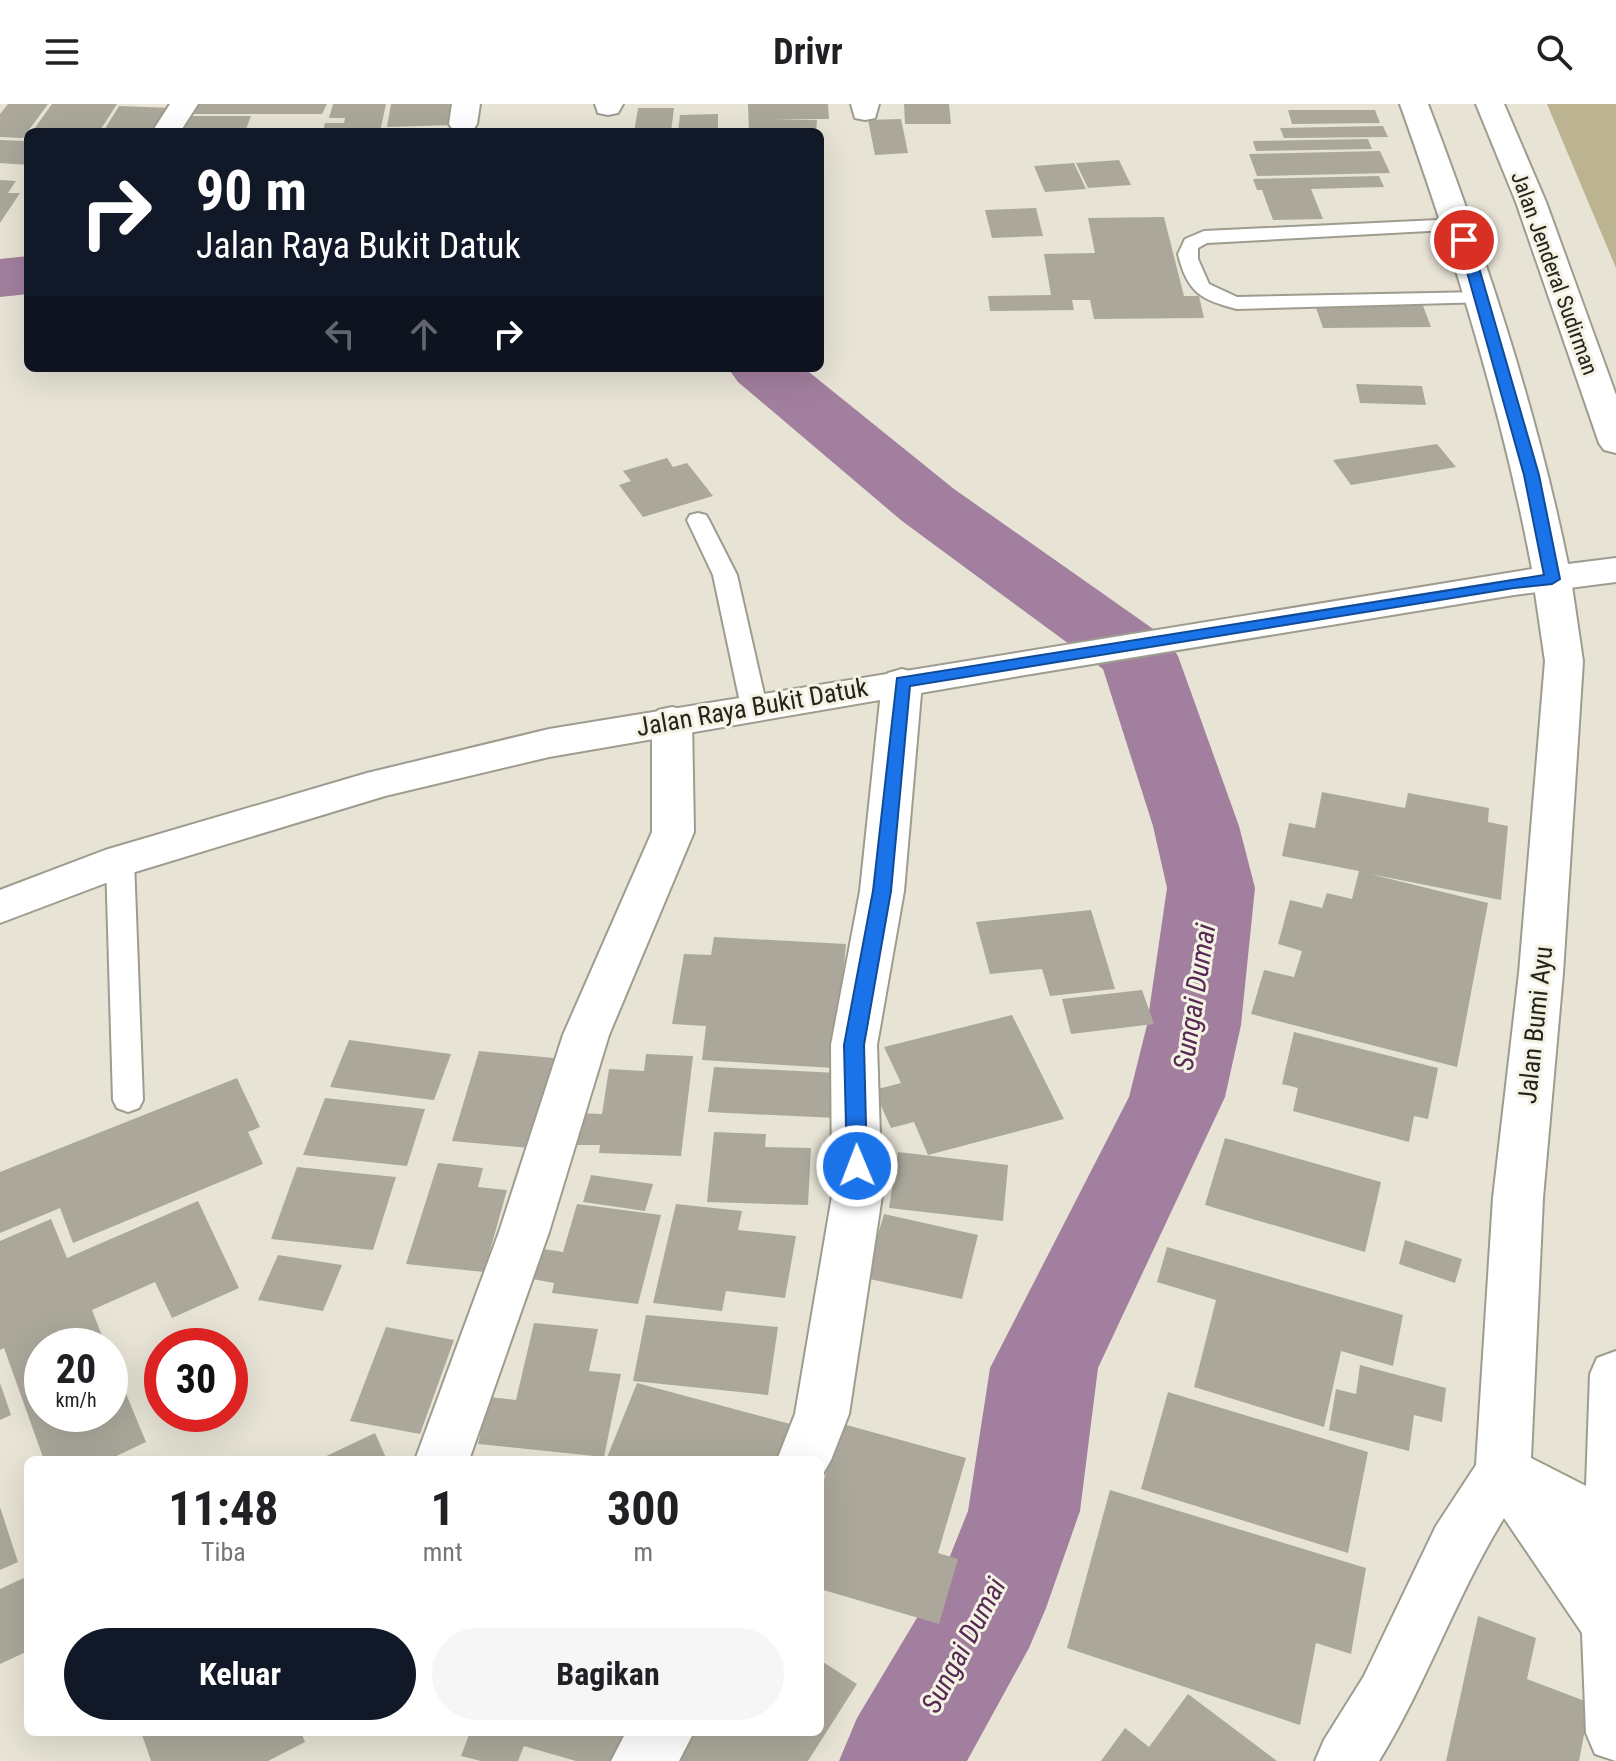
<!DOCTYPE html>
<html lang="id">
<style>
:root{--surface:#fff;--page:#f6f6f6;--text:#202124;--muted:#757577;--accent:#111827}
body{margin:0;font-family:"Roboto Condensed",sans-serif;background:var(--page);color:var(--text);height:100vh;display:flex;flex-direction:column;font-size:30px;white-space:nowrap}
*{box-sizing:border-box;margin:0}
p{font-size:26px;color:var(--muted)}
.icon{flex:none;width:44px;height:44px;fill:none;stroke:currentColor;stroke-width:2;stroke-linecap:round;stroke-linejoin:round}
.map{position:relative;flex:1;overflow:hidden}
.sheet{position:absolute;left:24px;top:1352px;width:800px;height:280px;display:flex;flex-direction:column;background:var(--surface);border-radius:12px;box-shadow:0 8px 32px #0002}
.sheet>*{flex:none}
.guide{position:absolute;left:24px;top:24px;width:800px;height:244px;border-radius:12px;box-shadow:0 8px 32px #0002;background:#111827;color:#fff;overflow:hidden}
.speed{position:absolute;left:24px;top:1224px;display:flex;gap:16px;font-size:40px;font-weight:700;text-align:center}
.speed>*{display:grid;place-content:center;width:104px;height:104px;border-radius:50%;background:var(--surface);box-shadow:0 8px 32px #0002;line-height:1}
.speed small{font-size:20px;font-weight:400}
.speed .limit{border:12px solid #d22;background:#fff;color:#111}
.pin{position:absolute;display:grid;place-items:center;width:68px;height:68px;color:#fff;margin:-34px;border:4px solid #fff;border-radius:50%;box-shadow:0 2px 8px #0007}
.me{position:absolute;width:88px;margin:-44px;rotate:359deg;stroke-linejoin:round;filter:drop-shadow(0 0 6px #0008)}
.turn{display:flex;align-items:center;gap:28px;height:168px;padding:0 40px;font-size:36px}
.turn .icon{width:104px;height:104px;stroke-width:2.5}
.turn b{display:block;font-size:56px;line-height:68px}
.lanes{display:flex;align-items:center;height:76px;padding:0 40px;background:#0003;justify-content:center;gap:40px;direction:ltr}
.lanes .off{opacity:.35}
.eta{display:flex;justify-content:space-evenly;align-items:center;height:136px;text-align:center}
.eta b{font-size:48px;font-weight:700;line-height:56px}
.cta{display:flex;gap:16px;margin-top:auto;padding:16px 40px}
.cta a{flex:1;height:92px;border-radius:48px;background:var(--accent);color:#fff;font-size:32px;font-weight:700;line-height:92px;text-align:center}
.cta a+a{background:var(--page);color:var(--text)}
header{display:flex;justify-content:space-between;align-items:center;height:104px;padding:0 40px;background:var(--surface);font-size:36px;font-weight:700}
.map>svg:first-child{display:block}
.green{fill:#bcb490}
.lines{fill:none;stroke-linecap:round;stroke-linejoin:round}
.river{fill:#a27f9e;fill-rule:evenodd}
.building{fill:#aba89b}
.service-casing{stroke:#9e9c8e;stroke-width:4}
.minor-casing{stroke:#9e9c8e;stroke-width:4}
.primary-casing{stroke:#9e9c8e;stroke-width:4}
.service{fill:#fff;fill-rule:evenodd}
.minor{fill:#fff;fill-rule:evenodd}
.primary{fill:#fff;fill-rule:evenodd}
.route{fill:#1a73e8;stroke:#114b97;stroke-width:2}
.labels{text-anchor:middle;stroke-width:6;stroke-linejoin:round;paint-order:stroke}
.far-street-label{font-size:22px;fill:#25241e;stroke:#f4f2e3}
.street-label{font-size:26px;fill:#25241e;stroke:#f4f2e3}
.water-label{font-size:28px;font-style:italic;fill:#572954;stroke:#f4f2e3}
</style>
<header><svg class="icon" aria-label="menu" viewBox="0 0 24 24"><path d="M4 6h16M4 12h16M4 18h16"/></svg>Drivr<svg class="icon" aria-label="search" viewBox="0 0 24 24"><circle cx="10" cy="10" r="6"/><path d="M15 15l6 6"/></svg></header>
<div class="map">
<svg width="1616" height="1657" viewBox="0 0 1616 1657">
<rect width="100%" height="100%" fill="#e7e4d6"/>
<!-- green -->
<path class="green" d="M 1547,0 L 1616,0 L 1616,164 Z"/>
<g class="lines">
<!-- river -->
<g class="river">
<path d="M 28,152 L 28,190 L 0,193 L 0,155 Z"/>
<path d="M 728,264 L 804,264 L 954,385 L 1166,534 L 1178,552 L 1239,722 L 1255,784 L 1241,921 L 1225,993 L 1098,1264 L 1080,1407 L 1046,1504 L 1029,1544 L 967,1657 L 839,1657 L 857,1614 L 942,1472 L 968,1407 L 990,1264 L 1129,993 L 1147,921 L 1167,784 L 1153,722 L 1103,565 L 902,417 L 738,278 Z"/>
</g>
</g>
<!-- building -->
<g class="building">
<path d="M 8,0 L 48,0 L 23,34 L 0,33 L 0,10 Z"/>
<path d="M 52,0 L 117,0 L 99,28 L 32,28 Z"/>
<path d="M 198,0 L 327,0 L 322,10 L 194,10 Z"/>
<path d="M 333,0 L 386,0 L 380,28 L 323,28 L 325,19 L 344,19 L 345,14 L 329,14 Z"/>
<path d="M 391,0 L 457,0 L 454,21 L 387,23 Z"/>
<path d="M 748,0 L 828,0 L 829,15 L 774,15 L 817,16 L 816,28 L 749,28 Z"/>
<path d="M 904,0 L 949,0 L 951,20 L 905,20 Z"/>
<path d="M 119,2 L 172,4 L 158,28 L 103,28 Z"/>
<path d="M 638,4 L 674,4 L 671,28 L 634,28 Z"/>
<path d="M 1288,6 L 1375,6 L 1380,19 L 1292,20 Z"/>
<path d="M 718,10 L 718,28 L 678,28 L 680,11 Z"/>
<path d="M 182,12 L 251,12 L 245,28 L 176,28 Z"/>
<path d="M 901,15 L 908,49 L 875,51 L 868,16 Z"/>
<path d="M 1383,22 L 1388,33 L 1284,34 L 1280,24 Z"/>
<path d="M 1368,35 L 1372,45 L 1256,47 L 1253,37 Z"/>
<path d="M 0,36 L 28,37 L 28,61 L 0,59 Z"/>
<path d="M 1380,47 L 1390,69 L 1257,72 L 1249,50 Z"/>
<path d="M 1119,56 L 1131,81 L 1088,84 L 1076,59 Z"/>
<path d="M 1074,59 L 1086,85 L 1045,88 L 1034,62 Z"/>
<path d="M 1379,72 L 1384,83 L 1311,85 L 1323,115 L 1273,116 L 1262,86 L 1257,86 L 1253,75 Z"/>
<path d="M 0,76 L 16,77 L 8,89 L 20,89 L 0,119 Z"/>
<path d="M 1036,104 L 1043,132 L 992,134 L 985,106 Z"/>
<path d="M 1164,113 L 1184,192 L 1199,192 L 1204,214 L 1094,215 L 1090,196 L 1072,196 L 1074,206 L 990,207 L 988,192 L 1051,191 L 1044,150 L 1095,149 L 1088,114 Z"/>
<path d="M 1422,199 L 1431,223 L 1323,224 L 1315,201 Z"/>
<path d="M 1356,280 L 1422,282 L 1426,301 L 1360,299 Z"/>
<path d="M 1437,340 L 1456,363 L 1351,381 L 1333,356 Z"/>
<path d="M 667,354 L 673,363 L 687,359 L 713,392 L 643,413 L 619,381 L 631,377 L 623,367 Z"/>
<path d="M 1322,688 L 1405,704 L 1408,689 L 1489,704 L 1488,718 L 1508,722 L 1501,796 L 1370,770 L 1488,799 L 1457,963 L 1251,910 L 1264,866 L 1294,873 L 1302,847 L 1278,840 L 1290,796 L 1322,804 L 1327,789 L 1352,795 L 1359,767 L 1282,752 L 1289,719 L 1315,724 Z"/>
<path d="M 1091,806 L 1115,885 L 1050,892 L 1042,865 L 990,870 L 976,818 Z"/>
<path d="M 714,833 L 846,840 L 834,964 L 702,956 L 706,922 L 672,920 L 684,850 L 711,851 Z"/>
<path d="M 1142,886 L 1154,920 L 1071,930 L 1062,895 Z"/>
<path d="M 1012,911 L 1064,1015 L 928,1051 L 914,1018 L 891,1024 L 874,986 L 901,979 L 884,943 Z"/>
<path d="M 1294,928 L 1438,964 L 1428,1015 L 1414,1012 L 1409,1038 L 1293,1007 L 1298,984 L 1282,980 Z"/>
<path d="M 349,936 L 451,950 L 434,996 L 330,983 Z"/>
<path d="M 479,947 L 554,954 L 529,1044 L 452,1037 Z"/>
<path d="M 646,950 L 693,952 L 681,1052 L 599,1049 L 600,1041 L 573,1041 L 578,1009 L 602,1010 L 609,965 L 644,967 Z"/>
<path d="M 714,963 L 839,969 L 836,1014 L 708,1008 Z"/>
<path d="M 237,974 L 260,1023 L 248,1028 L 263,1060 L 73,1139 L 60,1104 L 0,1129 L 0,1068 Z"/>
<path d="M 325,994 L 425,1005 L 407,1062 L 303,1051 Z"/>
<path d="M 714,1028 L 766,1030 L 765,1043 L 811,1044 L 808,1101 L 707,1098 Z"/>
<path d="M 1225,1034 L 1381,1078 L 1365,1148 L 1205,1101 Z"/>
<path d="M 898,1048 L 1008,1061 L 1003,1117 L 889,1104 Z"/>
<path d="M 438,1059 L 483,1064 L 478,1083 L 507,1086 L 484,1168 L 406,1160 Z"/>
<path d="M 297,1063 L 396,1073 L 373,1146 L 271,1135 Z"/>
<path d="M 591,1071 L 653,1080 L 645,1107 L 583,1098 Z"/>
<path d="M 198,1097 L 239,1184 L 172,1214 L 155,1178 L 92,1206 L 106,1242 L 42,1242 L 42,1310 L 110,1310 L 110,1251 L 146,1338 L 108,1356 L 44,1356 L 4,1244 L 0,1246 L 0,1137 L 51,1115 L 67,1154 Z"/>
<path d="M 577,1100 L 661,1111 L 638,1200 L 552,1189 L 554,1179 L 527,1174 L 537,1144 L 563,1148 Z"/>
<path d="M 676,1100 L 742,1107 L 738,1126 L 796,1132 L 785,1194 L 726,1187 L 722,1207 L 653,1199 Z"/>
<path d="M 884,1110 L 978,1131 L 962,1195 L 865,1174 Z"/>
<path d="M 1405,1136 L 1462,1155 L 1455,1179 L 1399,1160 Z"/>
<path d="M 1167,1143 L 1403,1211 L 1393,1262 L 1341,1247 L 1324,1323 L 1194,1283 L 1216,1196 L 1157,1178 Z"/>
<path d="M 278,1151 L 342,1161 L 323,1207 L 258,1196 Z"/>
<path d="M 646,1211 L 778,1223 L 768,1291 L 633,1277 Z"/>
<path d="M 534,1219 L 598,1225 L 589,1267 L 621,1270 L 604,1353 L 478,1340 L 489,1293 L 516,1296 Z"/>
<path d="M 386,1223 L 454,1236 L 420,1330 L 350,1317 Z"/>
<path d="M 1360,1261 L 1446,1284 L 1442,1318 L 1414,1311 L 1409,1347 L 1329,1326 L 1336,1285 L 1356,1290 Z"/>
<path d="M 0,1279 L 11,1311 L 0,1316 Z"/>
<path d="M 637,1279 L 794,1321 L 781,1356 L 606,1356 Z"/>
<path d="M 1168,1288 L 1368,1348 L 1348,1449 L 1141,1385 Z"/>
<path d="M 843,1320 L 966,1354 L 938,1449 L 958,1455 L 939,1520 L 820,1485 L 820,1387 Z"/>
<path d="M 375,1329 L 387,1356 L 318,1356 Z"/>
<path d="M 1110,1386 L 1366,1464 L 1351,1550 L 1316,1539 L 1300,1621 L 1067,1544 Z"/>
<path d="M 0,1403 L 18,1458 L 0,1466 Z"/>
<path d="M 28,1472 L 28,1547 L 0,1560 L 0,1485 Z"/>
<path d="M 1478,1512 L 1536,1534 L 1527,1575 L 1590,1599 L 1579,1657 L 1446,1657 Z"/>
<path d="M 820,1556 L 857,1580 L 808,1657 L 670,1657 L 690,1628 L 820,1628 Z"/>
<path d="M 1188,1590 L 1277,1657 L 1101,1657 L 1125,1624 L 1149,1643 Z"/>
<path d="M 141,1628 L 301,1628 L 305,1638 L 268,1657 L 151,1657 Z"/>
<path d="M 470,1628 L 624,1628 L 614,1657 L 576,1657 L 524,1642 L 518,1657 L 481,1657 L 461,1652 Z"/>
</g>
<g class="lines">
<!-- service casing -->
<g class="service-casing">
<g id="service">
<path d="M 1459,115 L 1466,117 L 1469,121 L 1466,125 L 1207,139 L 1198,144 L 1198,155 L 1209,180 L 1237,193 L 1481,188 L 1488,190 L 1491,194 L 1488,198 L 1237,205 C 1201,196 1187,188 1178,150 L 1185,135 L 1204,127 Z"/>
<path d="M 698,409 L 706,411 L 709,416 L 737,471 L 767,603 L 763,609 L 754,611 L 745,609 L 741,603 L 713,471 L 687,416 L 690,411 Z"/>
<path d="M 120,747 L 130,750 L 134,757 L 143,996 L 139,1004 L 128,1008 L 117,1004 L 113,996 L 106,757 L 110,750 Z"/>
</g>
</g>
<!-- minor casing -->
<g class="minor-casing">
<g id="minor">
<path d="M 170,0 L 198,0 L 180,28 L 152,28 Z"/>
<path d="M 452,0 L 480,0 L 477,20 L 473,26 L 453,26 L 449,20 Z"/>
<path d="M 595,0 L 623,0 L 618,9 L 608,11 L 598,9 Z"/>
<path d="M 851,0 L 879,0 L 875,14 L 865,16 L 855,14 Z"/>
<path d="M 1552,463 L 1565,467 L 1571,475 L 1583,557 L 1563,869 L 1543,1094 L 1531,1354 L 1586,1382 L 1590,1270 L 1597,1254 L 1616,1247 L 1616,1657 L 1595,1650 L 1586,1629 L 1582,1529 L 1504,1414 C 1456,1492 1427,1579 1379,1657 L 1315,1657 L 1324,1636 L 1364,1572 L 1436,1422 L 1476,1361 L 1493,1094 L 1519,869 L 1545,557 L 1533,475 L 1539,467 Z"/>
<path d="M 902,565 L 916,569 L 922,578 L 904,787 L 877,941 L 882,1092 L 849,1310 L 831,1356 L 820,1375 L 820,1356 L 777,1356 L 795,1310 L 832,1092 L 831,941 L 860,787 L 882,578 L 888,569 Z"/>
<path d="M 672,603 L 686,606 L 692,616 L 694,728 L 609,931 L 549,1128 L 469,1356 L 415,1356 L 499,1128 L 563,931 L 652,728 L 652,616 L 658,606 Z"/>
<path d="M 626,1628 L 694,1628 L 679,1657 L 611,1657 Z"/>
</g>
</g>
<!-- primary casing -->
<g class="primary-casing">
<g id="primary">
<path d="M 1400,0 L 1428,0 C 1485,150 1536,303 1568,460 L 1616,454 L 1616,478 L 1514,491 L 1019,572 L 549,653 L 385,692 L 135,768 L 0,819 L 0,786 L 105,746 L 367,669 L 549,625 L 1532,465 C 1502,306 1454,152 1400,0 Z"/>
<path d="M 1476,0 L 1504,0 L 1546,98 L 1616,291 L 1616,349 L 1604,346 L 1599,339 L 1516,98 Z"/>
</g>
</g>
<!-- service -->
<use href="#service" class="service"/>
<!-- minor -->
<use href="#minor" class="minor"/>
<!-- primary -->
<use href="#primary" class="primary"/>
</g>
<!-- route -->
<path class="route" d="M 1464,132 L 1471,136 L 1539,371 L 1560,475 L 1552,480 L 1514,484 L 910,582 L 891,787 L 864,941 L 867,1062 L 864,1068 L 857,1070 L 850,1068 L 847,1062 L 844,941 L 873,787 L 897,574 L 1544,471 L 1524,371 L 1458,136 Z"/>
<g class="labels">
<!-- far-street labels -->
<g class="far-street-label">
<text transform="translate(1555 169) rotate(70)" y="8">Jalan Jenderal Sudirman</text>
</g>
<!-- street labels -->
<g class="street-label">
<text transform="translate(752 603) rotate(-10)" y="9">Jalan Raya Bukit Datuk</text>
<text transform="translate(1535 921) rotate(-84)" y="9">Jalan Bumi Ayu</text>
</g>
<!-- water labels -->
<g class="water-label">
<text transform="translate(1194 893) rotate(-81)" y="10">Sungai Dumai</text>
<text transform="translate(963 1541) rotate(-62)" y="10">Sungai Dumai</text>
</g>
</g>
</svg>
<div class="speed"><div>20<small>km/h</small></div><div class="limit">30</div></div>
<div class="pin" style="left:1464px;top:136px;background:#d93025"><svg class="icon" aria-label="arrive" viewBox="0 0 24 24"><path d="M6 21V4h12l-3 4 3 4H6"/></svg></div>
<svg class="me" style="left:857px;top:1062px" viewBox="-20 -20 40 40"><circle r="17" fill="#1a73e8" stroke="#fff" stroke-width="3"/><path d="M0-11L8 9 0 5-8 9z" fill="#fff"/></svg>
<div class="guide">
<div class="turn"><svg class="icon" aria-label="right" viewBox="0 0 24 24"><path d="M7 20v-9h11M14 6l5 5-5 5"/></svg><div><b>90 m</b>Jalan Raya Bukit Datuk</div></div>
<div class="lanes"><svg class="icon off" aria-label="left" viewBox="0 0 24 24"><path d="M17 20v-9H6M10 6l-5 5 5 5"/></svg><svg class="icon off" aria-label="ahead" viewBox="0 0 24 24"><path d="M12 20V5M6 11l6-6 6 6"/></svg><svg class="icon" aria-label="right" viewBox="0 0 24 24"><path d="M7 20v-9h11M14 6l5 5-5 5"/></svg></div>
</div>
<section class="sheet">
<div class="eta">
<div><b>11:48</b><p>Tiba</p></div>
<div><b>1</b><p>mnt</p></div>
<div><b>300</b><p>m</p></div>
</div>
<div class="cta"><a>Keluar</a><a>Bagikan</a></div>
</section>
</div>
